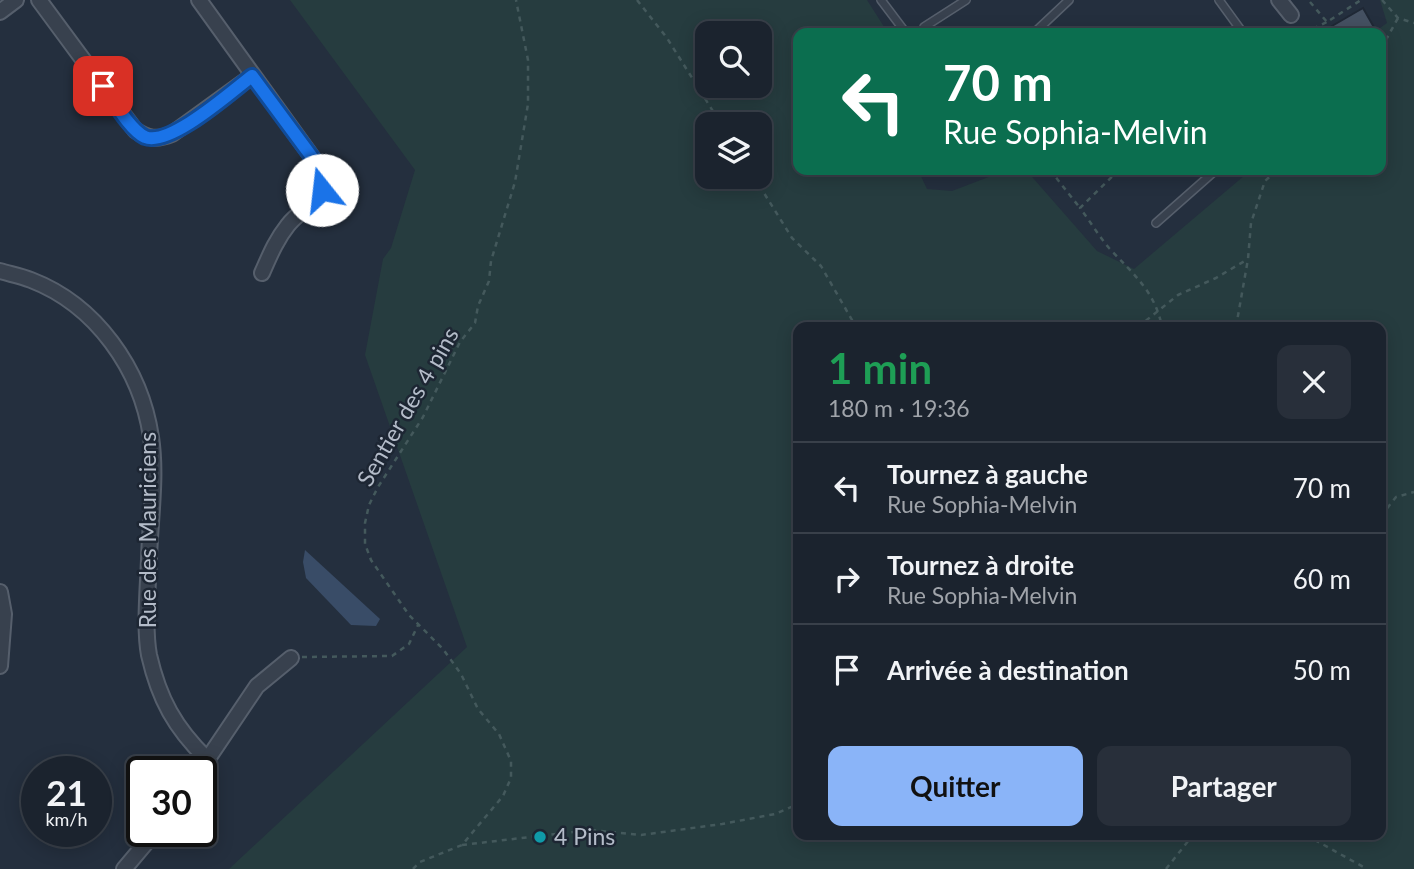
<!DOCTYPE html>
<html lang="fr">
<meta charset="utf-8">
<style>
:root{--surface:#1b232e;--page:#282f3a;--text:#f1f3f6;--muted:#a0a4aa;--line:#39404a;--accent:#8ab4f8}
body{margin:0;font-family:Lato,sans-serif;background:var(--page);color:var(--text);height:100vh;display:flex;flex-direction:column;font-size:26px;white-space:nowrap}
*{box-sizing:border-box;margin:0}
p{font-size:23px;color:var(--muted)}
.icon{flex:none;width:38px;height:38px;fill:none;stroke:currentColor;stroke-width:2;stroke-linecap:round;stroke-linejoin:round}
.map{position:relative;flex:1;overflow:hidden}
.drawer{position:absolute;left:793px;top:322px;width:593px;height:518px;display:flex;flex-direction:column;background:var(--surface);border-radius:14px;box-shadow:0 4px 18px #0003,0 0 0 2px var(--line)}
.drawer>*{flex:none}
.hud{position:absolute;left:793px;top:28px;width:593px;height:147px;border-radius:14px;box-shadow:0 4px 18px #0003,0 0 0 2px var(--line);background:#0b6e4f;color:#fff;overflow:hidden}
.buttons{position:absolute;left:695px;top:21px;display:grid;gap:14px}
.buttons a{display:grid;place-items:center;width:77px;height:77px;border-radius:14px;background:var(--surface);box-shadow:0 4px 18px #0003,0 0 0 2px var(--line);font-size:35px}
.speed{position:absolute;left:21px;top:756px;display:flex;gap:14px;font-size:35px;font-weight:700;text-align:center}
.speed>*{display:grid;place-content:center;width:91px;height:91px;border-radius:50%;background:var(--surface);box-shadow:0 4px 18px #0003,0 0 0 2px var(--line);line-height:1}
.speed small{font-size:18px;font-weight:400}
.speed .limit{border:4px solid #111;border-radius:10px;background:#fff;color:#111}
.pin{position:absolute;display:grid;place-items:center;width:60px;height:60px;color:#fff;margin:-30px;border-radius:14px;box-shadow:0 4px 10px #0006}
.me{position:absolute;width:77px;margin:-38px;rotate:344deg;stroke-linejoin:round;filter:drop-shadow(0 0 5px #0008)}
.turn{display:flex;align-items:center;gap:24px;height:147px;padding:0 35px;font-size:32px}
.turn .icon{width:91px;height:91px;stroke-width:2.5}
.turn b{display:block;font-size:49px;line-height:60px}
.round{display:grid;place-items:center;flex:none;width:74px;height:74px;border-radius:14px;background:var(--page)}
.overview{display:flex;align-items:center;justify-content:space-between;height:119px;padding:0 35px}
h1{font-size:42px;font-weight:700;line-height:52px;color:#1e9e55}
.primary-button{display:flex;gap:14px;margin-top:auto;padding:14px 35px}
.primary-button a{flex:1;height:80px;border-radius:14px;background:var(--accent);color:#111;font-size:28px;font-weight:700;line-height:80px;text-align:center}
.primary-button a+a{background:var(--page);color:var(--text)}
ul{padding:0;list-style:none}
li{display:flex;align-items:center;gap:21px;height:91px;padding:0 35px;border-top:2px solid var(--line)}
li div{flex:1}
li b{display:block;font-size:26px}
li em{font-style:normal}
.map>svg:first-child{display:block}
.green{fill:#263c3f;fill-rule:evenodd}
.water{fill:#394c67}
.building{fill:#455162;stroke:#1f2835;stroke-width:2}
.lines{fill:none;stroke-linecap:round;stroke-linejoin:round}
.lane-casing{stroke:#565f6c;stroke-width:10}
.street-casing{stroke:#565f6c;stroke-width:18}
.path{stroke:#44595c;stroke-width:2.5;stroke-dasharray:5 5;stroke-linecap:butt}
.lane{stroke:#38414e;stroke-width:7}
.street{stroke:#38414e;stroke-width:14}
.route-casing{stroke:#114b97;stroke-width:18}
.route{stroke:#1a73e8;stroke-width:12}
.culture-dot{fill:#0f9aa8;stroke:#1d2633;stroke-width:2.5}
.labels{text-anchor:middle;stroke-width:5;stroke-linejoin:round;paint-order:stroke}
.street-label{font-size:23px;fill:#b4bcc9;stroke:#1d2633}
.poi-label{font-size:23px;fill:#b4bcc9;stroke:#1d2633;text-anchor:start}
</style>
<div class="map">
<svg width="1414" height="869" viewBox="0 0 1414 869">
<rect width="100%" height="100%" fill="#242f3e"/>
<!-- green -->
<path class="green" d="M 290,0 L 867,0 L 888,33 L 798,33 L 798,170 L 918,170 L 927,189 L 952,191 L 1007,170 L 1026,170 L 1097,251 L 1134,269 L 1251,170 L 1381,170 L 1381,33 L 1373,33 L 1387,23 L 1380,0 L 1414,0 L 1414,869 L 229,869 L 467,647 L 365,355 L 383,259 L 391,248 L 415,170 ZM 707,33 L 760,33 L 760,86 L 707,86 ZM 707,124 L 760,124 L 760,177 L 707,177 ZM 1381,327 L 1381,835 L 798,835 L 798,327 Z"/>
<!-- water -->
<path class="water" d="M 305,550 L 380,619 L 376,626 L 351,625 L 306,578 L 303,562 Z"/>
<!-- building -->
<path class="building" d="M 1363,8 L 1375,29 L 1367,33 L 1336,33 L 1332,26 Z"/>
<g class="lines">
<!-- lane casing -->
<g class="lane-casing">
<g id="lane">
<path d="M 881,0 L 906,33"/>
<path d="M 1219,0 L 1243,33"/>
<path d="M 924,27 L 966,0"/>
<path d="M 1034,33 L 1069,0"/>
<path d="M 1156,223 L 1216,170"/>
</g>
</g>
<!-- street casing -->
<g class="street-casing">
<g id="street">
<path d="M 39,0 L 135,130 C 148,139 157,140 172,134 L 252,76"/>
<path d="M 199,0 L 320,168 C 331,199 304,205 288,225 C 276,240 270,255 262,273"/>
<path d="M 1279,0 L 1291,15"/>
<path d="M 0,12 L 16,0"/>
<path d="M 0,271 C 10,274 21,276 31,280 C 96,305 141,369 151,437 C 157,476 150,520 149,559 C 148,587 144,628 149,655 C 159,699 175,728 207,759"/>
<path d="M 0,592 L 4,614 L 0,666"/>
<path d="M 199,772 L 257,686 L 291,658"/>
<path d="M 124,869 L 156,831"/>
</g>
</g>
<!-- path -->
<g class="path">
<path d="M 637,0 L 667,38 L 721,124"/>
<path d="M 1382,0 L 1398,18 L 1414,23"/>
<path d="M 1310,2 L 1327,22 L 1361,0"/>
<path d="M 1304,33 L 1327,22"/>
<path d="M 1381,49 L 1398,18"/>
<path d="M 1050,170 L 1080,208"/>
<path d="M 1119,170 L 1080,208 C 1090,221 1098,235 1109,248 C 1133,274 1155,291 1162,327"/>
<path d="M 754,177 L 792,238 L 821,266 L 856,327"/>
<path d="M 1138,327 L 1178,295 L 1216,278 L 1248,259"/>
<path d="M 1236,327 L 1248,259 L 1251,223 L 1265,181 L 1277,170"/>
<path d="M 1381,516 L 1396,497 L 1414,492"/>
<path d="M 302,657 L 392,656 L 409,644 L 418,625"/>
<path d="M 1306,835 L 1367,869"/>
<path d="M 462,845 L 590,830 L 641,835 L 722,824 L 775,814 L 798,804"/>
<path d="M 413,869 L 420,862 L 462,845 L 503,796 L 511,778 L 511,761 L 499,734 L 478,709 L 461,674 L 443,649 L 409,615 L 371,560 L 365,544 L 365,523 L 369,505 L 378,487 L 423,417 L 460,342 L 475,323 L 478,306 L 489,281 L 491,261 L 515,182 L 528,104 L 528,60 L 516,0"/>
<path d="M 1166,869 L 1193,835"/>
</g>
<!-- lane -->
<use href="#lane" class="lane"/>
<!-- street -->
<use href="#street" class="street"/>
</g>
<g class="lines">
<!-- route casing -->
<g class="route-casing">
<path id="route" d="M 103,86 C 113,100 130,130 145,137 C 170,147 232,91 252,76 L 320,168 L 324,178 L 322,190"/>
</g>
<!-- route -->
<use href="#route" class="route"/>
</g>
<!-- markers -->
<circle class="culture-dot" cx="540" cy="837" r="7"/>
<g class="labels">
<!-- street labels -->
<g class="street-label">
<text transform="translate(408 407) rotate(-60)" y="8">Sentier des 4 pins</text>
<text transform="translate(148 530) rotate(-90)" y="8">Rue des Mauriciens</text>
</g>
<!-- poi labels -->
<g class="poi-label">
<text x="554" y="845">4 Pins</text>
</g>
</g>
</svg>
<div class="buttons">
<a><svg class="icon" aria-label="search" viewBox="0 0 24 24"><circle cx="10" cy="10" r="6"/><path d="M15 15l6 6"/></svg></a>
<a><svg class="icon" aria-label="layers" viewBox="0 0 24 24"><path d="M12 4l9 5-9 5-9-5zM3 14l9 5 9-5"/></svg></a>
</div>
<div class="speed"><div>21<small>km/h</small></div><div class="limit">30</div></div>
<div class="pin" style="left:103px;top:86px;background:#d93025"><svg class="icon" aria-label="arrive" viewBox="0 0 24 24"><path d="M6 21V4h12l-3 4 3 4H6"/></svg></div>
<svg class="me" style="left:322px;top:190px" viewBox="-20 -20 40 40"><circle r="19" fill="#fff"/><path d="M0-13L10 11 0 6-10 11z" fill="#1a73e8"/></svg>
<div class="hud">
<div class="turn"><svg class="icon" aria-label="left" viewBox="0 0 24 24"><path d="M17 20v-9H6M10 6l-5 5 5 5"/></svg><div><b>70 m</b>Rue Sophia-Melvin</div></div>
</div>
<section class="drawer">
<div class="overview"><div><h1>1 min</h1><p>180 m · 19:36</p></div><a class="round"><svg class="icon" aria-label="close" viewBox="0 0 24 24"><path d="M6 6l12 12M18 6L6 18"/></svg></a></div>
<ul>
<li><svg class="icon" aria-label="left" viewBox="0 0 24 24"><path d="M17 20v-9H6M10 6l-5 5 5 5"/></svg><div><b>Tournez à gauche</b><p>Rue Sophia-Melvin</p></div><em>70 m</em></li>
<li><svg class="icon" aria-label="right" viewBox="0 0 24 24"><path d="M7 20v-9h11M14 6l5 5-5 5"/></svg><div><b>Tournez à droite</b><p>Rue Sophia-Melvin</p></div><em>60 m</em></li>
<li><svg class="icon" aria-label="arrive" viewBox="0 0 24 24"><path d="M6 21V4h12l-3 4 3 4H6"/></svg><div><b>Arrivée à destination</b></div><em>50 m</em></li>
</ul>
<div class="primary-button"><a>Quitter</a><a>Partager</a></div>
</section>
</div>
